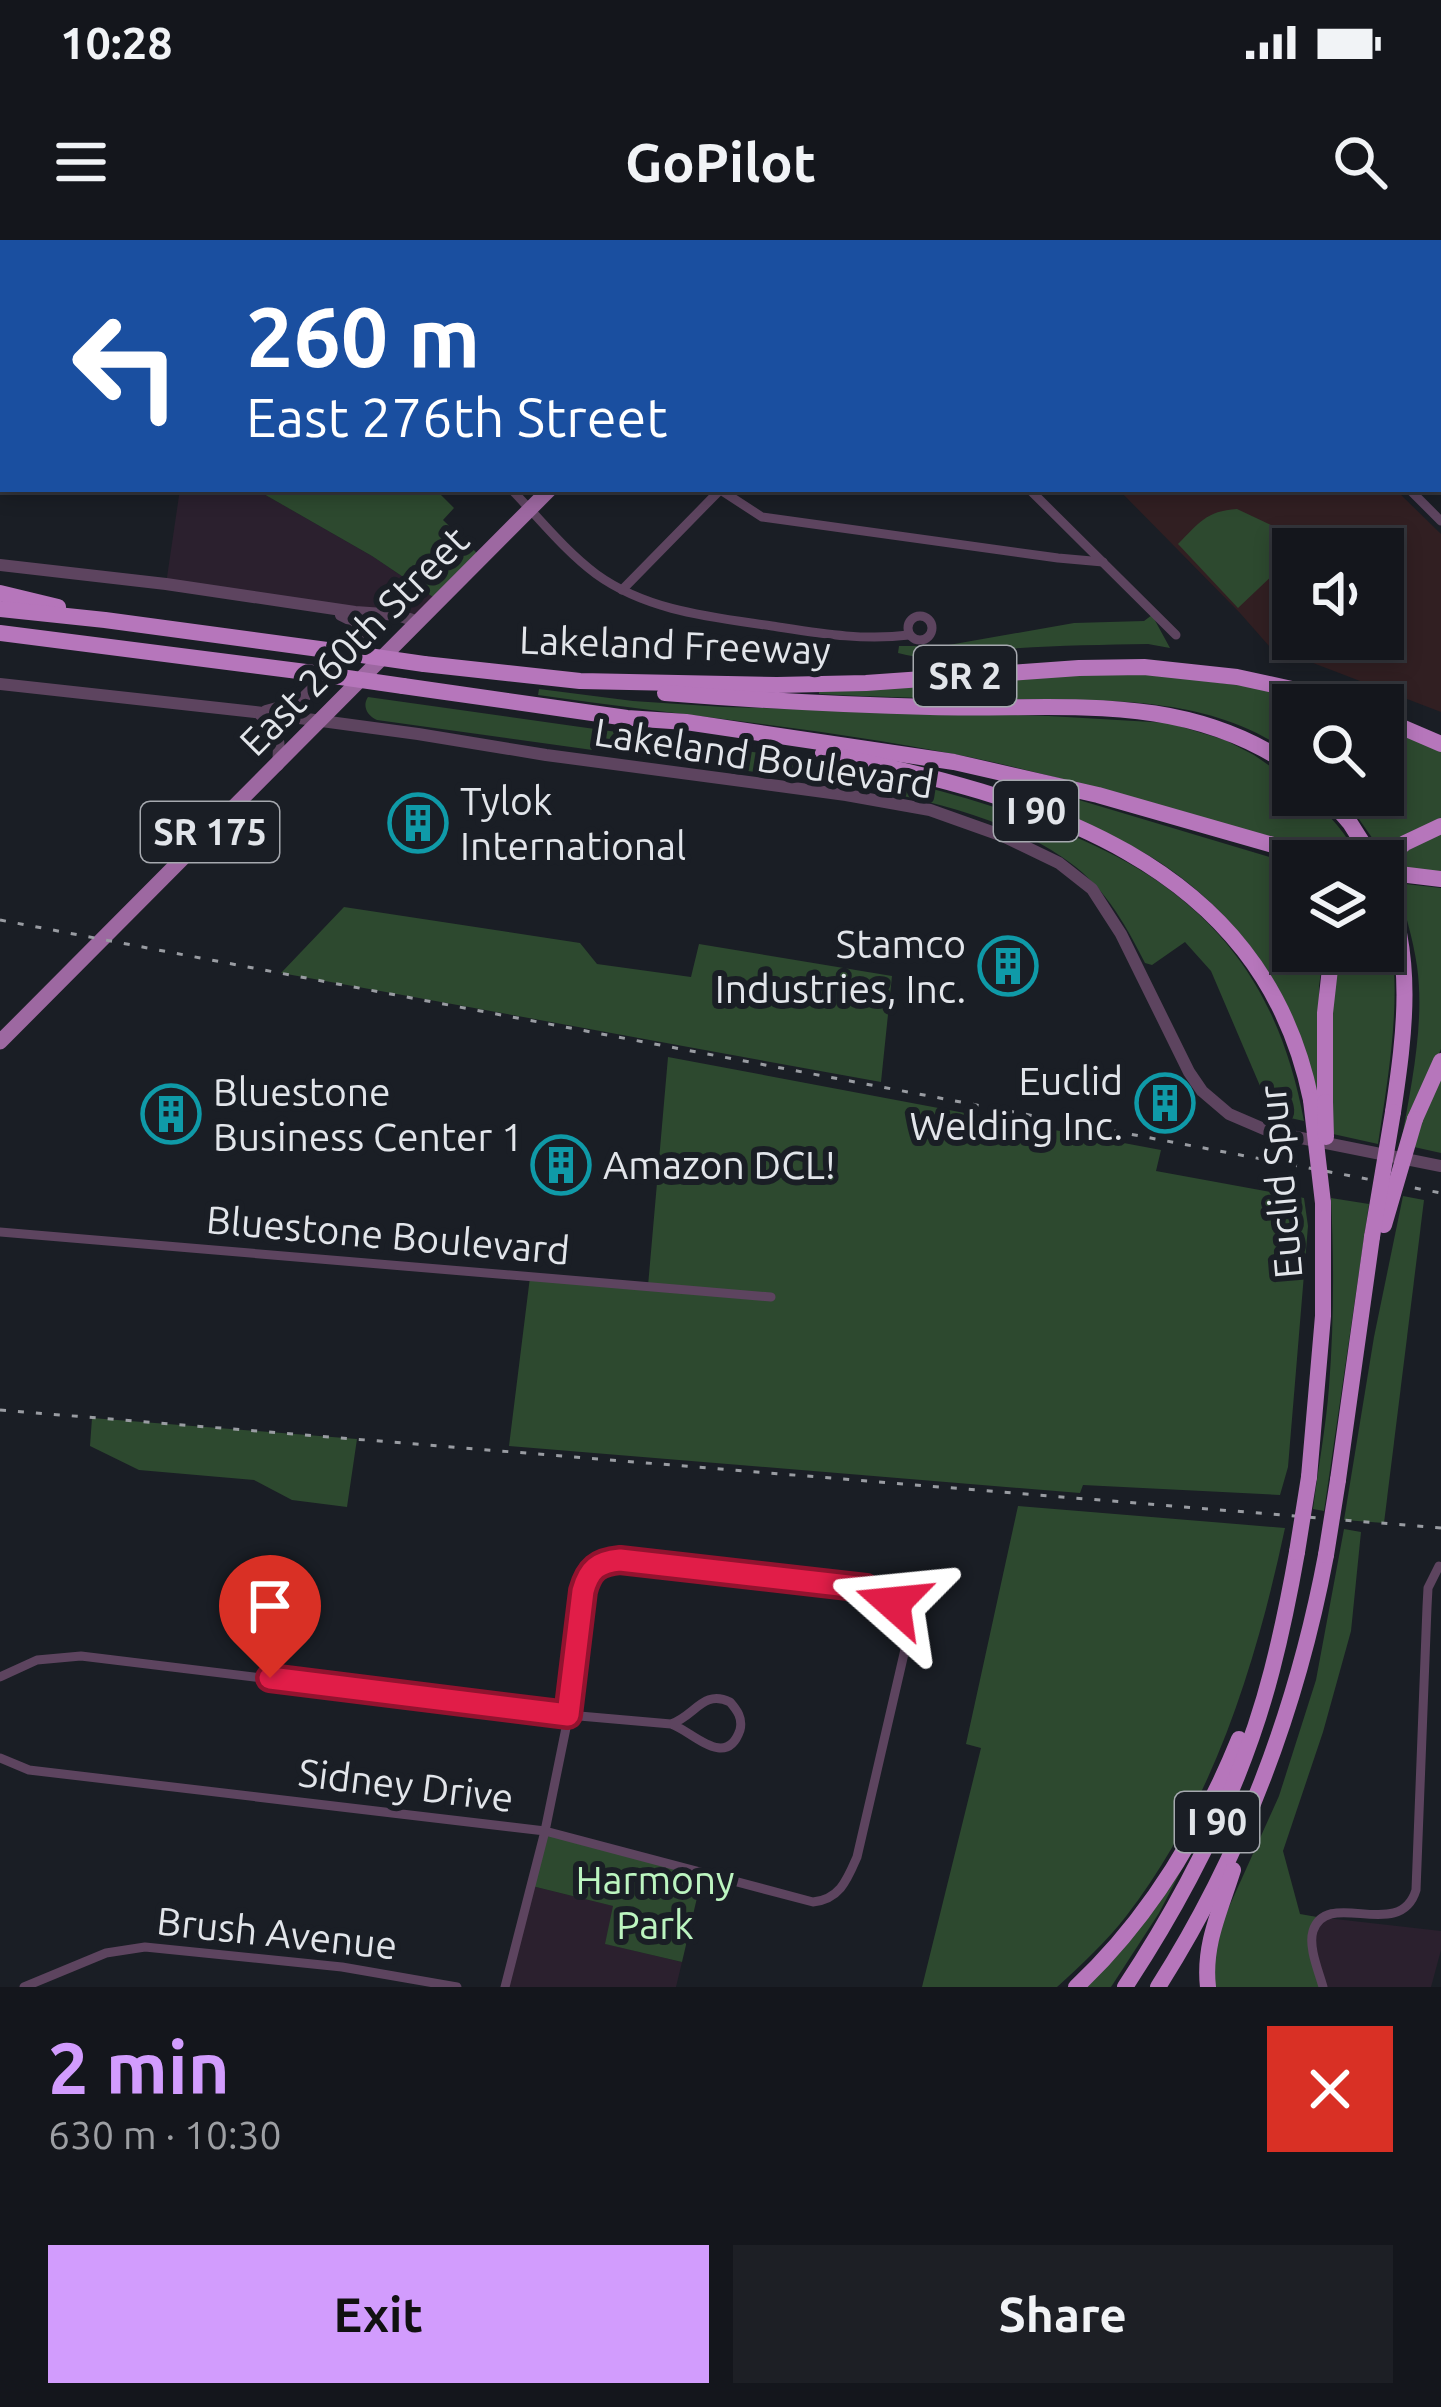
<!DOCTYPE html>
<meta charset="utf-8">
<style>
:root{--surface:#14161c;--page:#1d1f25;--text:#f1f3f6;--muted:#9d9fa3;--line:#33353b;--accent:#d29cfd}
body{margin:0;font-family:Ubuntu,sans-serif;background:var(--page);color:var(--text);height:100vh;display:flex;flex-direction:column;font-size:45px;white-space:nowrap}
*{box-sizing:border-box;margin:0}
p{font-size:39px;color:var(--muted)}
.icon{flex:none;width:66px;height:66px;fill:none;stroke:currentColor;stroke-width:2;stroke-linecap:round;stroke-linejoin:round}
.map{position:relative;height:1747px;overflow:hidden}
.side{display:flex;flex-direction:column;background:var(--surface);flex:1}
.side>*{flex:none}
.guide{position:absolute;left:0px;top:0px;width:1443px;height:252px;box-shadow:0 6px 18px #0003,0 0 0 3px var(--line);background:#1a4fa0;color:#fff;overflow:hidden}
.controls{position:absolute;left:1272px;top:288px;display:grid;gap:24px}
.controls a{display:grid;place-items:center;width:132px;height:132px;border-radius:0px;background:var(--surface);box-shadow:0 6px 18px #0003,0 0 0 3px var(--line);font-size:60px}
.pin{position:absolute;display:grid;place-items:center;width:102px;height:102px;color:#fff;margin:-123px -51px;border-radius:50% 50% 50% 0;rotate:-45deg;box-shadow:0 0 12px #0007}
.pin .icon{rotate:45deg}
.me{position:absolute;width:132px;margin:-66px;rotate:288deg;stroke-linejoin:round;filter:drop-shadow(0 0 9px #0008)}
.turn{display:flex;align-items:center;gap:42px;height:252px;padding:0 48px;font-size:54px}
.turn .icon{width:156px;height:156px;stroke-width:2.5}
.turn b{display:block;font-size:84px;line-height:102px}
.round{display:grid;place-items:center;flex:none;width:126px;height:126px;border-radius:0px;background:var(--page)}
.overview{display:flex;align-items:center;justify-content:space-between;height:204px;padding:0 48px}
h1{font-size:72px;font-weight:700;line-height:90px;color:var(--accent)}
.cta{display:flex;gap:24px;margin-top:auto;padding:24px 48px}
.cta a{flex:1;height:138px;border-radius:0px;background:var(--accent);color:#111;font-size:48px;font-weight:700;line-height:138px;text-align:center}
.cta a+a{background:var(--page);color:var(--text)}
.status{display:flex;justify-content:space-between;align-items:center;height:84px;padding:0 60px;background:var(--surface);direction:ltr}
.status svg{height:33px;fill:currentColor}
header{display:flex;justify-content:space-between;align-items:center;height:156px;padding:0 48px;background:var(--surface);font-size:54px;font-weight:700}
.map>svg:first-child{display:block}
.commercial{fill:#2b202e}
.education{fill:#311f22;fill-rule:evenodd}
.green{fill:#2d492f}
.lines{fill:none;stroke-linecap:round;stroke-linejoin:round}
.minor{stroke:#5d445f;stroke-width:9}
.tertiary{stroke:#5d445f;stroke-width:12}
.primary{stroke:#9d68a1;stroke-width:15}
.motorway{stroke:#b676bb;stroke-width:16}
.rail{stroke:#999ca2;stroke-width:3;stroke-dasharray:6 12;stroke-linecap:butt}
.motorway-bridge{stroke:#b676bb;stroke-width:16}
.route-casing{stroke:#92132f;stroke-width:30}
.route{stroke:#e11d48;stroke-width:21}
.labels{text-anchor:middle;stroke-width:12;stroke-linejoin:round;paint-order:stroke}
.shield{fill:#1a1e25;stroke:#a6a9af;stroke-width:3}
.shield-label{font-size:36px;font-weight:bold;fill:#e2e5ea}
.street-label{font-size:39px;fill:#e2e5ea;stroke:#1a1e25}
.poi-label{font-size:39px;fill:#e2e5ea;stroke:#1a1e25;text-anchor:start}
.park-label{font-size:39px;fill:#bcf5c0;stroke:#1a1e25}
</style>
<div class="status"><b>10:28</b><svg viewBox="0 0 49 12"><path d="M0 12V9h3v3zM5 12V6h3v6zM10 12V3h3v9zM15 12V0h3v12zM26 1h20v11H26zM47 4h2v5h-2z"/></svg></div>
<header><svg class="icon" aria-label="menu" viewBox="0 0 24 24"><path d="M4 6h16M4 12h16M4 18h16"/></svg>GoPilot<svg class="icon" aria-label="search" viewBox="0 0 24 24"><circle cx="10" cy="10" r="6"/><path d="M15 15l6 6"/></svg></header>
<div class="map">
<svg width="1441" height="1747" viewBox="0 0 1441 1747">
<rect width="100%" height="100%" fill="#1a1e25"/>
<!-- commercial -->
<g class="commercial">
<path d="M 180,249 L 255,249 L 372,316 L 439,361 L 424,376 L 166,344 Z"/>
<path d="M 532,1646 L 614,1666 L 606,1704 L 682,1722 L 676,1747 L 505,1747 Z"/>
<path d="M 1300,1675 L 1441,1691 L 1441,1710 L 1431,1747 L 1319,1747 Z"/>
</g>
<!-- education -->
<path class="education" d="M 1118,249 L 1395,249 L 1441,294 L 1441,472 L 1269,406 L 1240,373 ZM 1293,309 L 1383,309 L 1383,399 L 1293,399 Z"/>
<!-- green -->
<g class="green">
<path d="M 255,249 L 435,249 L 454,268 L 443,280 L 482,318 L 439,361 L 372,316 Z"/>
<path d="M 1237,269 L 1284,291 L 1302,307 L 1293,309 L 1293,316 L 1238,368 L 1178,304 C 1199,283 1206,271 1237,269 Z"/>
<path d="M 1152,375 L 1170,408 L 1148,404 C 1102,405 1055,405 1008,409 C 970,412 935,424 898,413 L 899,406 L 943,406 L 1074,383 L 1144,381 Z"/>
<path d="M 1141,433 L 1269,449 L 1323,465 L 1293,465 L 1293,515 C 1211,455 1111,461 1015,459 C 949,458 884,458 819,454 L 819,450 L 1081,434 Z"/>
<path d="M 539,449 L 633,461 L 724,467 L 1049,476 L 1169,483 L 1225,500 L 1254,515 L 1293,542 L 1293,555 L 1308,555 C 1329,575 1348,594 1359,620 L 1322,613 C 1214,582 1106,548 997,523 C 847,490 690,477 538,455 Z"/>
<path d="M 368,457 C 461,470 553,483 646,496 C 772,514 898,533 1018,575 C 1078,596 1137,621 1186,663 C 1255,721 1288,795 1304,881 L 1272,874 L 1211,731 L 1185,702 L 1152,725 L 1145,723 C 1123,680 1103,644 1062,617 C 970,554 812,540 702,525 C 594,510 485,495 377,480 C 367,476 362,466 368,457 Z"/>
<path d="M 1383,486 L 1441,511 L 1441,578 L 1401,598 L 1382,612 L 1354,572 L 1339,555 L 1383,555 Z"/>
<path d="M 1012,548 L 1069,557 L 1293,624 L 1293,711 L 1324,711 L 1319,746 L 1319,841 L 1315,857 C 1312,842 1309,826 1305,811 C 1279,724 1209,645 1128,604 C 1097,589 1033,572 1012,548 Z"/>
<path d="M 1441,593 L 1441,635 L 1395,631 L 1387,624 L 1404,610 Z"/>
<path d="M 1397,643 L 1441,648 L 1441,809 L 1401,903 C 1411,846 1425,784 1417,726 C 1413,698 1404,670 1397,643 Z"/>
<path d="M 344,667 L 580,703 L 597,724 L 691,737 L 699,704 L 892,736 L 881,842 L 281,733 Z"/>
<path d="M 1383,671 C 1407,736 1388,837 1378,904 L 1333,894 L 1330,792 L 1336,711 L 1383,711 Z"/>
<path d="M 668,817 L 1161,910 L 1156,931 L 1304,958 L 1308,986 L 1288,1227 L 1280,1255 L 1083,1245 L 1080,1253 L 509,1206 L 530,1037 L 648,1046 Z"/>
<path d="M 1441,834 L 1441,913 L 1414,907 L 1424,870 Z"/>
<path d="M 1403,956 L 1424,960 L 1384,1283 L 1344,1280 L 1374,1097 Z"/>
<path d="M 1331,958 L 1369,964 L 1324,1271 L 1313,1269 C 1318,1228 1326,1187 1329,1147 C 1334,1083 1334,1021 1331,958 Z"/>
<path d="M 92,1178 L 357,1199 L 347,1267 L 292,1260 L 254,1240 L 139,1230 L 90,1206 Z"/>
<path d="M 1018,1266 L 1285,1288 C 1256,1424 1213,1563 1127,1675 C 1107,1701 1081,1725 1057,1747 L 922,1747 L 981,1508 L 966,1504 Z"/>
<path d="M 1344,1289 L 1361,1292 L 1351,1391 L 1323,1492 L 1283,1611 L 1300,1674 L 1317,1677 L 1308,1695 L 1319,1747 L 1214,1747 L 1215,1698 L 1279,1556 L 1316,1440 Z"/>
<path d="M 545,1591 L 703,1632 L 682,1722 L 605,1704 L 613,1666 L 532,1646 Z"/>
<path d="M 1183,1627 L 1159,1673 L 1111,1747 L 1082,1747 Z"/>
</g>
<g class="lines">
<!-- minor -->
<g class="minor">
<path d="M 1154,0 L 1158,3"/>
<path d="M 1359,0 L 1362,3"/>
<path d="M 292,3 L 293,0"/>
<path d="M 318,3 L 319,0"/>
<path d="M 444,3 L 447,0"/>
<path d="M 611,3 L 614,0"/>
<path d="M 1440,38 L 1441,37"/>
<path d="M 1440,61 L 1441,62"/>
<path d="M 511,249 C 538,277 565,311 596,334 C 647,371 711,377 772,386 C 818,393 862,401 909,395"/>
<path d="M 719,249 L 762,277 L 1058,318 L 1103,322"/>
<path d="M 1029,249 L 1176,395"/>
<path d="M 1409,249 L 1441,281"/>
<path d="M 622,350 L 721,249"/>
<circle cx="920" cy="388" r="12"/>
<path d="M 0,992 L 771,1057"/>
<path d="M 0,1437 L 37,1420 L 81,1416 L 568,1475 L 671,1484 C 691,1490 726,1531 740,1490 C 743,1478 737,1470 730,1462 C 703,1449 695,1476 671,1484"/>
<path d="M 0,1518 L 29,1530 L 545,1591 L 813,1662 C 840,1659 847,1640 857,1617 L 906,1405 C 903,1375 896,1360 866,1348 L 620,1320 C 598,1322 589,1329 582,1351 L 567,1483 L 545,1591 L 505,1747"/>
<path d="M 24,1747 L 106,1713 L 145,1707 L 342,1727 L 457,1747"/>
<path d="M 1323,1747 C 1319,1732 1308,1707 1313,1691 C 1327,1647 1400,1703 1416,1650 L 1427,1367 L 1428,1348 L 1439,1326"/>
</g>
<!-- tertiary -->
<g class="tertiary">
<path d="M 0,325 L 166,344 L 355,372 L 398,375 L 418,382"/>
<path d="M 0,444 L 255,472 L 418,494 L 546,515 L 846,555 L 930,570 L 1003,596 L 1059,623 L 1092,649 L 1121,694 L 1189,832 L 1202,851 L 1229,874 L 1271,892 L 1441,926"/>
<path d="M 266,471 L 299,462 L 353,410 L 358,396 L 353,381 L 341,375"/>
<path d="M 261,475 C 280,486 280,505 278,525"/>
</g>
<!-- primary -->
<g class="primary">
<path d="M 792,3 L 795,0"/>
<path d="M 0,802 L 550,249"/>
</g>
<!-- motorway -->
<g class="motorway">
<path d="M 0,353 L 58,367"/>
<path d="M 0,369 L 105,380 L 327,410"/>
<path d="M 0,393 L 306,432"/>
<path d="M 424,424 L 580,441 L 777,445 L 866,443 L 1079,428 L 1144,427 L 1237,437 L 1301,451 L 1346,465"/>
<path d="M 403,446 L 627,478 L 686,482 L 954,522 L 1098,555 L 1329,621"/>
<path d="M 665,453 C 753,460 841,465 930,467 C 1059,471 1180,449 1293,527"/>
<path d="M 1383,479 L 1441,504"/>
<path d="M 823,513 C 1033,556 1262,619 1311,860"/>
<path d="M 1326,555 L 1350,583 L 1374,621"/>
<path d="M 1383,621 L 1405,603 L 1441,586"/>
<path d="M 1383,632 L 1441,639"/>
<path d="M 1383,639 C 1415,716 1405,792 1393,872"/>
<path d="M 1325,862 L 1325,773 L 1332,711"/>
<path d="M 1415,879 L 1441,821"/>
<path d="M 1309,1237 L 1323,1076 L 1323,963"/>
<path d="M 1338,1240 L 1372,997"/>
<path d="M 1076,1747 C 1150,1678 1201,1592 1239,1499"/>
<path d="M 1125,1747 C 1189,1650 1243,1543 1272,1430 C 1282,1391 1290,1352 1297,1312"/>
<path d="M 1158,1747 C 1242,1615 1297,1469 1326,1315"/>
<path d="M 1208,1747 C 1203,1704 1221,1669 1233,1630"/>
</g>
<!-- rail -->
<g class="rail">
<path d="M 0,680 L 1441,953"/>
<path d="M 0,1170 L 1441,1288"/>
</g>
<!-- motorway-bridge -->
<g class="motorway-bridge">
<path d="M 327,410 L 424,424"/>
<path d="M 306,432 L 403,446"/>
<path d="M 1311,860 L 1323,963"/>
<path d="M 1325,862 L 1326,897"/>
<path d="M 1384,985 L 1415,879"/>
<path d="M 1372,997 L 1393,872"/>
<path d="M 1297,1312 L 1309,1237"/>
<path d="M 1326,1315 L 1338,1240"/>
</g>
</g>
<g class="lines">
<!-- route casing -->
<g class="route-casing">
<path id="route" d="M 270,1438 L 568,1475 L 583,1351 C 589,1329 598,1322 620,1320 L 866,1348 L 893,1363"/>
</g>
<!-- route -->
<use href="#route" class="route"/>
</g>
<!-- icons -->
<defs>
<g id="building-ring" transform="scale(3)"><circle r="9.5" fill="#1a1e25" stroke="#0f9aa8" stroke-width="1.5"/><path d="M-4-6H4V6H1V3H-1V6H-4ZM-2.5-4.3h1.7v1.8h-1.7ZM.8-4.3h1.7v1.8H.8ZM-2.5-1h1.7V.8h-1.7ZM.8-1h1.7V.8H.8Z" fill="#0f9aa8"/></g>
</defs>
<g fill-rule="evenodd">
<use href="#building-ring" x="418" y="583"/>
<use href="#building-ring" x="1008" y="726"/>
<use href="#building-ring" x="1165" y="863"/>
<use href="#building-ring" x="171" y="874"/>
<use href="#building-ring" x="561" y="925"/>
</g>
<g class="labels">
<!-- shield labels -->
<g class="shield">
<rect x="914" y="406" width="102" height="60" rx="9"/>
<rect x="994" y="541" width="84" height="60" rx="9"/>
<rect x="141" y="562" width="138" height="60" rx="9"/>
<rect x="1175" y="1552" width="84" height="60" rx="9"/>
</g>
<g class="shield-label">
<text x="965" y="449">SR 2</text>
<text x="1036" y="584">I 90</text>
<text x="210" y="605">SR 175</text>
<text x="1217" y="1595">I 90</text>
</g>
<!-- street labels -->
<g class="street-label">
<text transform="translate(354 401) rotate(-45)" y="14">East 260th Street</text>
<text transform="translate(675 405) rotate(2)" y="14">Lakeland Freeway</text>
<text transform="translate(764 518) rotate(9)" y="14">Lakeland Boulevard</text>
<text transform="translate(1280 942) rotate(-95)" y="14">Euclid Spur</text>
<text transform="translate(388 995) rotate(5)" y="14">Bluestone Boulevard</text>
<text transform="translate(406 1545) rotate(7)" y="14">Sidney Drive</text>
<text transform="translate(277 1693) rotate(6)" y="14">Brush Avenue</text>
</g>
<!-- poi labels -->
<g class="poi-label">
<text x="460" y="575">Tylok<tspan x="460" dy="45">International</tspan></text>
<text x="966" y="718" text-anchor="end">Stamco<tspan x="966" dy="45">Industries, Inc.</tspan></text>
<text x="1123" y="855" text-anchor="end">Euclid<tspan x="1123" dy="45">Welding Inc.</tspan></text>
<text x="213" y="866">Bluestone<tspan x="213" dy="45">Business Center 1</tspan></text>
<text x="603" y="939">Amazon DCL!</text>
</g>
<!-- park labels -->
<g class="park-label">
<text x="655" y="1654">Harmony<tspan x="655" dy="45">Park</tspan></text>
</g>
</g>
</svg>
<div class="controls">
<a><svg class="icon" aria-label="sound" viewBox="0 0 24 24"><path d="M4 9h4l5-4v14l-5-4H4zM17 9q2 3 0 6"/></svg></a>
<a><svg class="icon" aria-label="search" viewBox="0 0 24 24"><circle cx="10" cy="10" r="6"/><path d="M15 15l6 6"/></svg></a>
<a><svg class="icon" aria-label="layers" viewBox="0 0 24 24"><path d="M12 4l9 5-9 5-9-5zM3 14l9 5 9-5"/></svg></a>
</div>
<div class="pin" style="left:270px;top:1438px;background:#d93025"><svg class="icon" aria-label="arrive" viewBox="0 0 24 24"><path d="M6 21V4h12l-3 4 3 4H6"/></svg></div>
<svg class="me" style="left:893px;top:1363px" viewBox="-20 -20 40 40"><path d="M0-17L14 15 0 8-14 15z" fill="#e11d48" stroke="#fff" stroke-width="4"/></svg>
<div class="guide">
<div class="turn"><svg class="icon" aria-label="left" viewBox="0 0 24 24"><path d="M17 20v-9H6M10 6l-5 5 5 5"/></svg><div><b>260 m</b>East 276th Street</div></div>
</div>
</div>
<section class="side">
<div class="overview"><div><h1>2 min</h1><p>630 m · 10:30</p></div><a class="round" style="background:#d93025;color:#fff"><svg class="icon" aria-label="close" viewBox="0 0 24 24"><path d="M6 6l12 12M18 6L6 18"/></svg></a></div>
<div class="cta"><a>Exit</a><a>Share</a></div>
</section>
